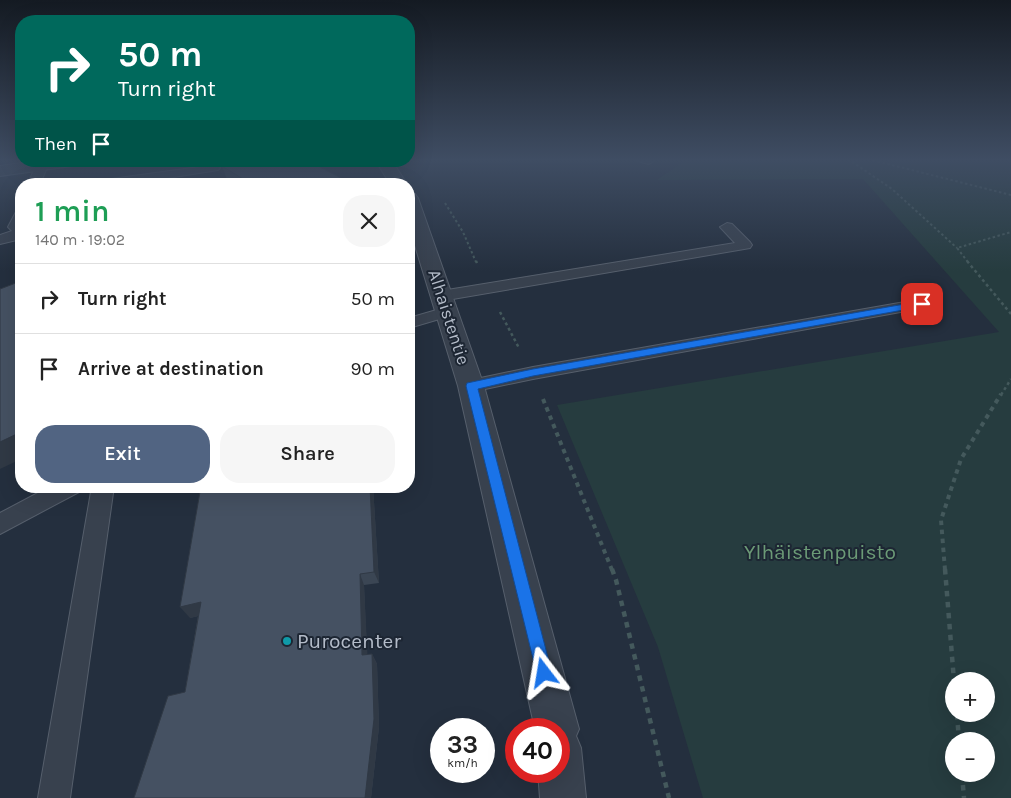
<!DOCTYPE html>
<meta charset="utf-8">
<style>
:root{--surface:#fff;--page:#f6f6f6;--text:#222;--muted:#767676;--line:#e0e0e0;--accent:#516482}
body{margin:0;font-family:Karla,sans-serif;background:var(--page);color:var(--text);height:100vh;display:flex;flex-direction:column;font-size:19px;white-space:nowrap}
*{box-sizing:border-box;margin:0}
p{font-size:16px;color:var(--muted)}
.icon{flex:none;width:28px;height:28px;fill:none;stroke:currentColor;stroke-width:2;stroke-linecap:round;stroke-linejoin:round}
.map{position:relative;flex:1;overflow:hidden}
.sheet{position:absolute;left:15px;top:178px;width:400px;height:315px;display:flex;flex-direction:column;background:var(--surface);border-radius:20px;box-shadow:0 5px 20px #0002}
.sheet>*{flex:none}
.hud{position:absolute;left:15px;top:15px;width:400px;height:152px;border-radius:20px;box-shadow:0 5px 20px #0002;background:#00695c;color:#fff;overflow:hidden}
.tools{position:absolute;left:945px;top:672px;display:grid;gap:10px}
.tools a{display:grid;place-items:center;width:50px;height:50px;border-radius:50%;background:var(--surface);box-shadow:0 5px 20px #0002;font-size:25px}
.speed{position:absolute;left:430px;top:718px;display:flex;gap:10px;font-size:25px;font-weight:700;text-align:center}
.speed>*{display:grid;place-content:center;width:65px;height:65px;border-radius:50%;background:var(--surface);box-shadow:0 5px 20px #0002;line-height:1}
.speed small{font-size:12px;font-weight:400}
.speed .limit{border:8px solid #d22;background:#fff;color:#111}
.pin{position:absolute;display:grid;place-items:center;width:42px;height:42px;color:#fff;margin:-21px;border-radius:10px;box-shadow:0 2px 8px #0006}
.me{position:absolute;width:55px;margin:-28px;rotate:346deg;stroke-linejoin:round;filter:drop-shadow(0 0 4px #0008)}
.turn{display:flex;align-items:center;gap:18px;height:105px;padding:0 20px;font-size:22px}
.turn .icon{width:65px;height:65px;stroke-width:2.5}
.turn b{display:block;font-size:35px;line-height:42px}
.then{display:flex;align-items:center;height:48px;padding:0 20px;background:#0003;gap:10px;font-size:19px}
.round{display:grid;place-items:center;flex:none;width:52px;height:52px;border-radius:20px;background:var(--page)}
.summary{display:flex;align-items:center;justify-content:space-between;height:85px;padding:0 20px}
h1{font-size:30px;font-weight:600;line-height:38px;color:#1e9e55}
.action{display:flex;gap:10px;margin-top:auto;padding:10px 20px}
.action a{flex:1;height:58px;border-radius:20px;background:var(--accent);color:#fff;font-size:20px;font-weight:600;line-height:58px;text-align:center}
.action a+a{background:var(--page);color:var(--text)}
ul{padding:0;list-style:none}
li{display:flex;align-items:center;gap:15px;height:70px;padding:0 20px;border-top:1px solid var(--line)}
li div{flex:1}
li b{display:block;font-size:19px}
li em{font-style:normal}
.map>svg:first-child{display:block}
.green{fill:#263c3f;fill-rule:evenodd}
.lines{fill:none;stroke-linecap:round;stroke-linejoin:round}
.service-casing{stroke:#565f6c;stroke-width:2}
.minor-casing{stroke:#565f6c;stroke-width:2}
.tertiary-casing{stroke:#565f6c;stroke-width:2}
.path-far3{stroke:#44595c;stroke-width:2;stroke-dasharray:2.5 2.5;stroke-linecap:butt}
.path-far2{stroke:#44595c;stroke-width:2.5;stroke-dasharray:3 3;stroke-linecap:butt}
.path-far1{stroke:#44595c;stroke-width:4;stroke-dasharray:4.5 4.5;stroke-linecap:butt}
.path{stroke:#44595c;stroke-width:4.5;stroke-dasharray:5.5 5.5;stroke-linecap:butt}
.service{fill:#38414e;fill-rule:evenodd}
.minor{fill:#38414e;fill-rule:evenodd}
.tertiary{fill:#38414e;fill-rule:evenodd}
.wall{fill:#3b4654}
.shaded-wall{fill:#303945}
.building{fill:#455162;stroke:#303945}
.route{fill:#1a73e8;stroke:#114b97}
.culture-dot{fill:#0f9aa8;stroke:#1d2633;stroke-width:2}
.labels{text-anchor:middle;stroke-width:4;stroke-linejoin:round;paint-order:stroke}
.street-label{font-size:18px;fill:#b4bcc9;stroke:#1d2633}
.near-park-label{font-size:21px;fill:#6b9a76;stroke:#1d2633}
.near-poi-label{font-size:21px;fill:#b4bcc9;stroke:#1d2633;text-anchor:start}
</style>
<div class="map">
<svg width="1011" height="798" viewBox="0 0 1011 798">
<rect width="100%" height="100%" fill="#242f3e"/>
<!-- green -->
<path class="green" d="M 687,159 L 1011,159 L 1011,798 L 703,798 L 658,647 L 557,405 L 999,332 L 863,179 L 657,180 ZM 954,681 L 986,681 L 986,714 L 954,714 ZM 954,741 L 986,741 L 986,774 L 954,774 Z"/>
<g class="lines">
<!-- service casing -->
<g class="service-casing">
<g id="service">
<path d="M 636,159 L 653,159 L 654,161 L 649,164 L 637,161 Z"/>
<path d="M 42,162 L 48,165 L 40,184 L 28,184 L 36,165 Z"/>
<path d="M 214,165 L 218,166 L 220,168 L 218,170 L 130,184 L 98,184 L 104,180 Z"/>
<path d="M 21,209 L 21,239 L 0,244 L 0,235 L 12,231 L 8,227 L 17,210 Z"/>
<path d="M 727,223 L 732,224 L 750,242 L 752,245 L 750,248 L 441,301 L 436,299 L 433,296 L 436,293 L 441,291 L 735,243 L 720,227 Z"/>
<path d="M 922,299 L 928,301 L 930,304 L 928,307 L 533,379 L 471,392 L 465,391 L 462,386 L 465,381 L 471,380 L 533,367 Z"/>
<path d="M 447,307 L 453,309 L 455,312 L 453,315 L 409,328 L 409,318 Z"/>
<path d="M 51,486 L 82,486 L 79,492 L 0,534 L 0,513 Z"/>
<path d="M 92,486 L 114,486 L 70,798 L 38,798 Z"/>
</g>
</g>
<!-- minor casing -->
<g class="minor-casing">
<path id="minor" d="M 35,161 L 80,161 L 78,164 L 72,166 L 0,176 L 0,166 Z"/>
</g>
<!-- tertiary casing -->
<g class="tertiary-casing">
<g id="tertiary">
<path d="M 376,161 L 392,161 L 407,184 L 390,184 Z"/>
<path d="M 409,193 L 415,194 L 418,198 L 484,386 L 579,729 L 576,736 L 581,748 L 586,798 L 540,798 L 538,771 L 559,771 L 559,729 L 535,729 L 458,386 L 409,226 Z"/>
</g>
</g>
<!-- path-far3 -->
<g class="path-far3">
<path d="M 848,159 L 892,189 L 957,248"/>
<path d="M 868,159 L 1011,195"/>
<path d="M 445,203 L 463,232 L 476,262"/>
<path d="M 968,262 L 957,248 L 1011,232"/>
</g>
<!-- path-far2 -->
<g class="path-far2">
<path d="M 476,261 L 477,263"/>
<path d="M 967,261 L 1011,314"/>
<path d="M 500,312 L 519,348"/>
<path d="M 1001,395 L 1011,379"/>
</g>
<!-- path-far1 -->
<g class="path-far1">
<path d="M 543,399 L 612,570"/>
<path d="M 945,570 L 941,520 L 961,459 L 1001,394"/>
</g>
<!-- path -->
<g class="path">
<path d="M 612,569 L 616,580 L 669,798"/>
<path d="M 945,569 L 954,681"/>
<path d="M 957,714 L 959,741"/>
<path d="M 962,774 L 964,798"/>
</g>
<!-- service -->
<use href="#service" class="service"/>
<!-- minor -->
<use href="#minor" class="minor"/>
<!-- tertiary -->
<use href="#tertiary" class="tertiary"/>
</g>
<!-- wall -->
<g class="wall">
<path d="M 222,166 L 342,184 L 231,184 L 228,182 Z"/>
<path d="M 201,486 L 373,486 L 379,583 L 364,585 L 367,654 L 372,654 L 377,664 L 379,727 L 371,798 L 134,798 L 185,692 L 198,616 L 190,618 Z"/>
</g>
<!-- shaded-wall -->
<g class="shaded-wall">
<path d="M 341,178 L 342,184 L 327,184 Z"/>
<path d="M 21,432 L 21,459 L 0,469 L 0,442 Z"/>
<path d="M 370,486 L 373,486 L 379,583 L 374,572 Z"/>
<path d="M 360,574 L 364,585 L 368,665 L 362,655 Z"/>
<path d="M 201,602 L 211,613 L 190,618 L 180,607 Z"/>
<path d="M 372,654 L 377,664 L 379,727 L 371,798 L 365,798 Z"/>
</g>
<!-- building -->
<g class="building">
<path d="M 237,161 L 308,161 L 341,178 L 327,184 L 251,184 L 222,166 Z"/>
<path d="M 21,281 L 21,432 L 0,442 L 0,289 Z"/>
<path d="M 201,486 L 370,486 L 374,572 L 360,574 L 362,655 L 372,654 L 374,719 L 365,798 L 134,798 L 168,696 L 185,692 L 201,602 L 180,607 Z"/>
</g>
<!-- sky -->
<linearGradient id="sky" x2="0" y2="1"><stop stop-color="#141a22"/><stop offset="0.59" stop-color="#3f4d63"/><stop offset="1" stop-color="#3f4d63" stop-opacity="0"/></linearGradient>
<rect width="1011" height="271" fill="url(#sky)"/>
<!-- route -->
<path class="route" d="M 922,301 L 926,302 L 926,306 L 533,376 L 478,389 L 552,673 L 549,679 L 544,682 L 538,679 L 466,386 L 467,383 L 533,369 Z"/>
<!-- markers -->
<circle class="culture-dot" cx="287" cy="641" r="5"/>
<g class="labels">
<!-- street labels -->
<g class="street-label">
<text transform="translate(449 317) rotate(72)" y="6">Alhaistentie</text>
</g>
<!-- near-park labels -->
<g class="near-park-label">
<text x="820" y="559">Ylhäistenpuisto</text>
</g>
<!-- near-poi labels -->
<g class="near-poi-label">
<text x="297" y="648">Purocenter</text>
</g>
</g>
</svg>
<div class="tools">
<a>+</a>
<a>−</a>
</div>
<div class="speed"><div>33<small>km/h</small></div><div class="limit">40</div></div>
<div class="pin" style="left:922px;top:304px;background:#d93025"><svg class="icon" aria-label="arrive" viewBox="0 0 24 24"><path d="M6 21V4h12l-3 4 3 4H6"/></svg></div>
<svg class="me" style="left:544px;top:673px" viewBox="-20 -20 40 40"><path d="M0-17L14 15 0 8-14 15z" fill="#1a73e8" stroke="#fff" stroke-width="4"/></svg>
<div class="hud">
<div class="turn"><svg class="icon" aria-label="right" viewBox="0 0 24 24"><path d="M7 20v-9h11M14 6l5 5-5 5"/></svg><div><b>50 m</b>Turn right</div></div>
<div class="then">Then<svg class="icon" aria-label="arrive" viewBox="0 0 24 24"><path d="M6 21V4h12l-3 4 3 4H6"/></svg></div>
</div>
<section class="sheet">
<div class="summary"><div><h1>1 min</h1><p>140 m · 19:02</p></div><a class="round"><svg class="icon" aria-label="close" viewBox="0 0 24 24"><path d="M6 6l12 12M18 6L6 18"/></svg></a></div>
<ul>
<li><svg class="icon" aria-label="right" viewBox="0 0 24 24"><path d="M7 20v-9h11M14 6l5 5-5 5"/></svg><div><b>Turn right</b></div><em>50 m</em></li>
<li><svg class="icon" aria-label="arrive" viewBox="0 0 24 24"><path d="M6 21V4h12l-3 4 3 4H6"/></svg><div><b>Arrive at destination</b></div><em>90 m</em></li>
</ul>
<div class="action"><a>Exit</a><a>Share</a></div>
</section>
</div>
